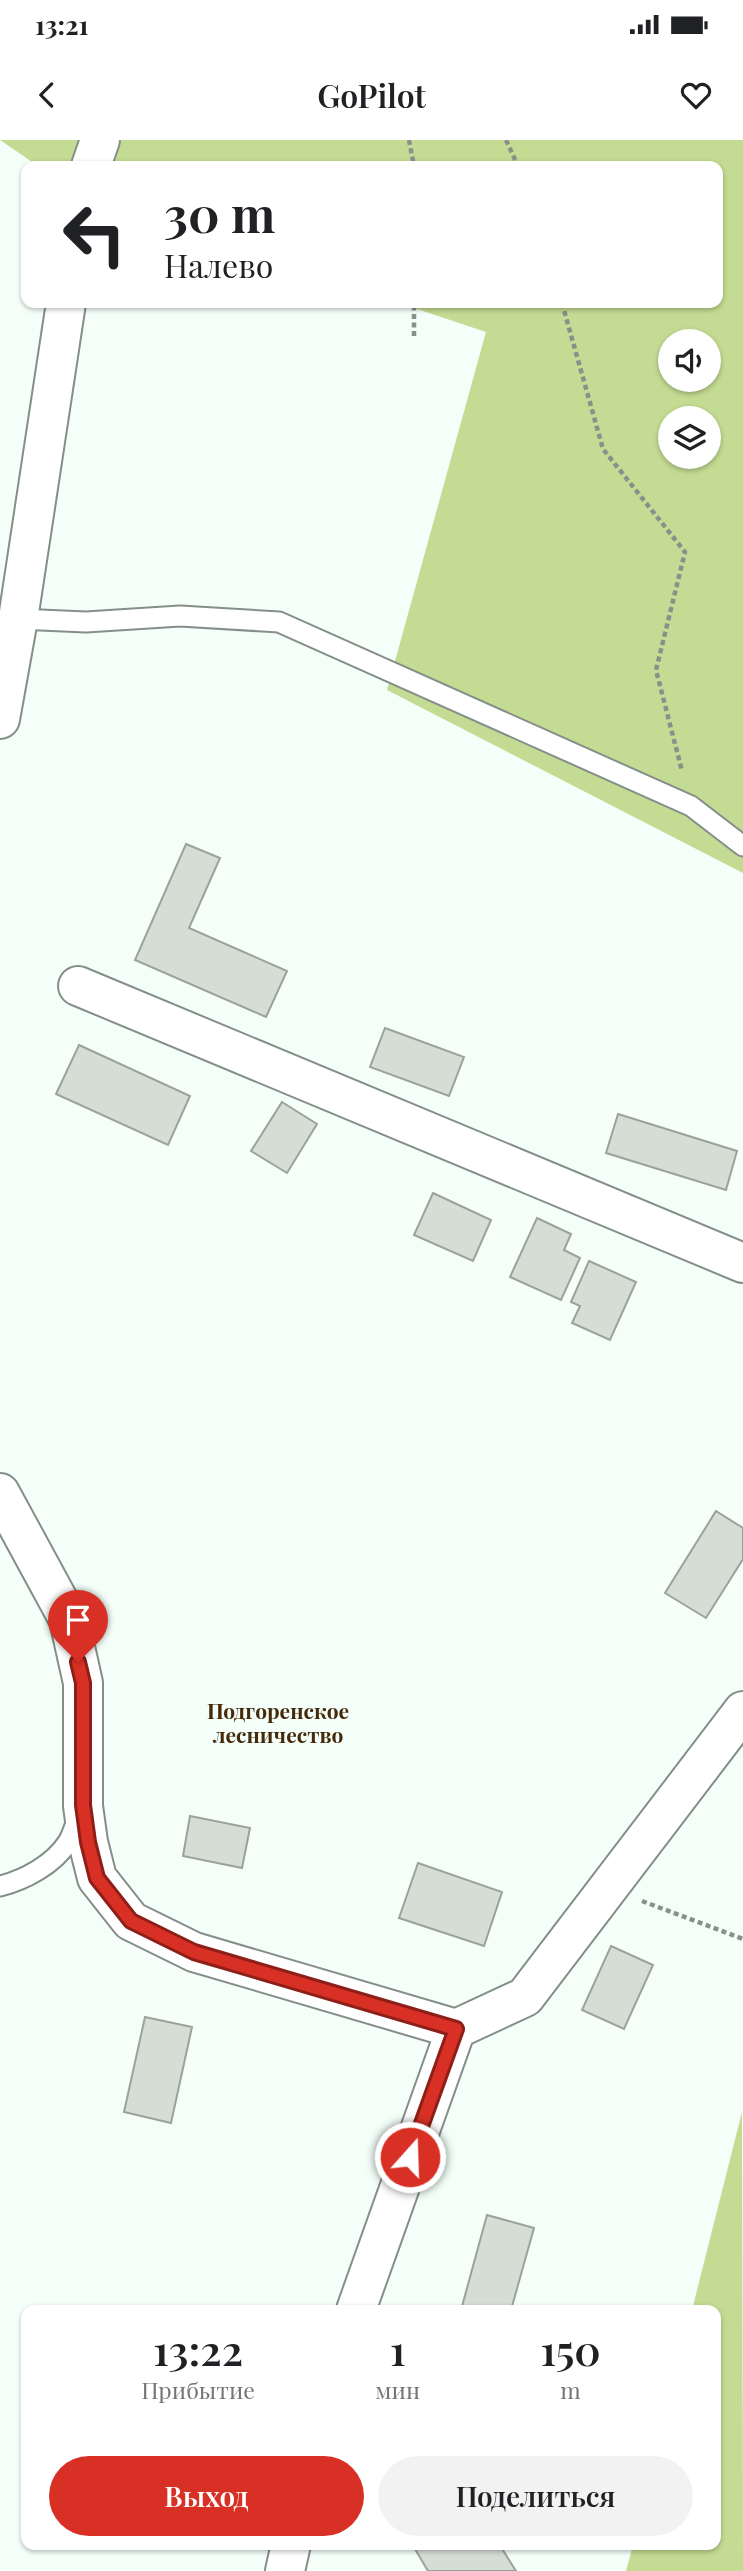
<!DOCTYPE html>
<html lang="ru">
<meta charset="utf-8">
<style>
:root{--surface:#fff;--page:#f2f2f2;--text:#202124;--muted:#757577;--accent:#d93025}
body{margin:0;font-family:"Playfair Display",serif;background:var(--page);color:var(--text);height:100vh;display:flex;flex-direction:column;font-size:26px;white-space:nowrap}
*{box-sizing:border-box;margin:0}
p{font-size:23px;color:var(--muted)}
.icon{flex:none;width:38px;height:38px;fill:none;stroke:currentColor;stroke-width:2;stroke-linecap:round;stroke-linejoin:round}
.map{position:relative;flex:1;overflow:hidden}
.drawer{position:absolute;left:21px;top:2165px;width:700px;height:245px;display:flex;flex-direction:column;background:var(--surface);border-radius:14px;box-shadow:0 2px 5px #0004}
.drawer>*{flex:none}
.hud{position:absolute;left:21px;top:21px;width:702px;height:147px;border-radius:14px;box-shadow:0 2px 5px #0004;background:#fff;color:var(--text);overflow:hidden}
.controls{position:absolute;left:658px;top:189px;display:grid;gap:14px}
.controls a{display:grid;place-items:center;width:63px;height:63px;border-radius:50%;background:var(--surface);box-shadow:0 2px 5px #0004;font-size:35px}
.pin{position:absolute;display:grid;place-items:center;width:60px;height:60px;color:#fff;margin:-72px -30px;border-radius:50% 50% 50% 0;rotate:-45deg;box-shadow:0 0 7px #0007}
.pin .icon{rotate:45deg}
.me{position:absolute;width:77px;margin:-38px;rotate:20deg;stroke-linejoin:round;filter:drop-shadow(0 0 5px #0008)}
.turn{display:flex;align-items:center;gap:24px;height:147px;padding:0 28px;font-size:32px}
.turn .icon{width:91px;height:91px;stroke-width:2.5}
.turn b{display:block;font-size:49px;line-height:60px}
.eta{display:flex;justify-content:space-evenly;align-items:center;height:119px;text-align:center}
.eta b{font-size:42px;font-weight:600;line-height:49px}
.action{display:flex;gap:14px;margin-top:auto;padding:14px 28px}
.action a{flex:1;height:80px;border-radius:42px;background:var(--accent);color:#fff;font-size:28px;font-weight:600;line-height:80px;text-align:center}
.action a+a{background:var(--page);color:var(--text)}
.status{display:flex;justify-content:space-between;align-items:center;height:49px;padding:0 35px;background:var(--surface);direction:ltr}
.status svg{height:19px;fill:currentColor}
header{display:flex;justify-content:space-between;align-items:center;height:91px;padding:0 28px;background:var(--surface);font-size:32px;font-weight:600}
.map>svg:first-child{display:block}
.green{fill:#c3db92;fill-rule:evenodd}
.building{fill:#d5ddd4;stroke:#9ba29a;stroke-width:2}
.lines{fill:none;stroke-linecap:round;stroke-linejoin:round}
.lane-casing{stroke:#858f89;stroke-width:23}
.street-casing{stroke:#858f89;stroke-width:42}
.path{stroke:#89908c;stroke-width:4.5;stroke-dasharray:5 3.5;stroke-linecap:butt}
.lane{stroke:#fff;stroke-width:19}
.street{stroke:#fff;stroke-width:38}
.route-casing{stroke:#8d1f18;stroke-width:18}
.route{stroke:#d93025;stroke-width:12}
.labels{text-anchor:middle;stroke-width:6;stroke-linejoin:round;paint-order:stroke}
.quarter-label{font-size:21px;font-weight:bold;fill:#45290a;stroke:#f4fff9}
</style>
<div class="status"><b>13:21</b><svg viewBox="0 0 49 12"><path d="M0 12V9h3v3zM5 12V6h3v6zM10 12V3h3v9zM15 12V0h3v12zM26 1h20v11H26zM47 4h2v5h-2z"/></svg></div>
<header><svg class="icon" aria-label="back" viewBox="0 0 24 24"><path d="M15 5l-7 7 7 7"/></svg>GoPilot<svg class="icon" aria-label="heart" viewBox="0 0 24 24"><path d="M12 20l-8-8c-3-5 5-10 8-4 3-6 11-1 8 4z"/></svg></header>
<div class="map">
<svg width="743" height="2431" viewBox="0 0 743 2431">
<rect width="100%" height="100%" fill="#f4fff9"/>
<!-- green -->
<g class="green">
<path d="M 0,0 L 743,0 L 743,733 L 387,550 L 486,192 L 399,163 L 718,163 L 718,26 L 38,26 ZM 670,201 L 709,201 L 709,240 L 670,240 ZM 670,278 L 709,278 L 709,317 L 670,317 Z"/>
<path d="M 742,1972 L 743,2431 L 626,2431 L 633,2405 L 716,2404 L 716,2170 L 692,2170 Z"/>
</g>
<!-- building -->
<g class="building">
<path d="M 186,704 L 220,718 L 189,788 L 287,831 L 266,877 L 135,820 Z"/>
<path d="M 385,888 L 464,917 L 449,956 L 370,927 Z"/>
<path d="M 79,905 L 190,956 L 168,1005 L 56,954 Z"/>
<path d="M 282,962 L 317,984 L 287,1033 L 251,1011 Z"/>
<path d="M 618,974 L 737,1011 L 726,1050 L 606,1013 Z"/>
<path d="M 433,1053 L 491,1080 L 473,1121 L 414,1095 Z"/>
<path d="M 537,1078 L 571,1094 L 564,1110 L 580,1118 L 561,1160 L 510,1137 Z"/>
<path d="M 589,1121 L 636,1142 L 610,1200 L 572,1183 L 580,1166 L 571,1162 Z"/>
<path d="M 716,1371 L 743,1388 L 743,1419 L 706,1478 L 665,1453 Z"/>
<path d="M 190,1676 L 250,1688 L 242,1728 L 183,1716 Z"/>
<path d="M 418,1723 L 502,1752 L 484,1806 L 399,1778 Z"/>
<path d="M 611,1806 L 653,1825 L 624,1889 L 582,1870 Z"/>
<path d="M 145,1877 L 192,1887 L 171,1983 L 124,1972 Z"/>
<path d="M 487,2075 L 534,2088 L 511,2170 L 461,2170 Z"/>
<path d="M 412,2404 L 499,2404 L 516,2431 L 428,2431 Z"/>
</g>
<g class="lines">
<!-- lane casing -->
<g class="lane-casing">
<g id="lane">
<path d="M 18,479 L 86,482 L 180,476 L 279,482 L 691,666 L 743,706"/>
<path d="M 0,1746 C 25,1740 54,1724 68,1702 C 73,1694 75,1684 79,1676"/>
</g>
</g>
<!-- street casing -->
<g class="street-casing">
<g id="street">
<path d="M 91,26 L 100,0"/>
<path d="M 0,579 L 18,479 L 66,163"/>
<path d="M 78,846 L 743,1123"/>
<path d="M 0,1353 L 69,1480 L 83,1543 L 83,1666 L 88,1702 L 97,1738 L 131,1781 L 194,1812 L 456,1889"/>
<path d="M 356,2170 L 456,1889 L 525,1857 L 743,1571"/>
<path d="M 285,2431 L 291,2404"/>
</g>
</g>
<!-- path -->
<g class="path">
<path d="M 409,0 L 414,26"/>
<path d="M 506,0 L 518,26"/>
<path d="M 562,163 L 603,309 L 685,412 L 656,530 L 682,631"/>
<path d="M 414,196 L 414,163"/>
<path d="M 642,1761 L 743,1799"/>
</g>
<!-- lane -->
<use href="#lane" class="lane"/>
<!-- street -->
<use href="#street" class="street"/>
</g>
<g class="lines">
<!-- route casing -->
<g class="route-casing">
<path id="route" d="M 78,1522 L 83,1543 L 83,1665 L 88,1702 L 97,1738 L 131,1781 L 194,1812 L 456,1889 L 410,2017"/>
</g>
<!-- route -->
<use href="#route" class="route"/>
</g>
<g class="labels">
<!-- quarter labels -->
<g class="quarter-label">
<text x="278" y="1579">Подгоренское<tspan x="278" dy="24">лесничество</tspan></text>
</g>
</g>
</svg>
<div class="controls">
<a><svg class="icon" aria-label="sound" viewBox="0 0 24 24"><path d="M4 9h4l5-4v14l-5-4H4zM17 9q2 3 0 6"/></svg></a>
<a><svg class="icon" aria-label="layers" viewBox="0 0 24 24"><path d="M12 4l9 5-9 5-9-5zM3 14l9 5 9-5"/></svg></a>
</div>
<div class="pin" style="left:78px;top:1522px;background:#d93025"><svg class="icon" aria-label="arrive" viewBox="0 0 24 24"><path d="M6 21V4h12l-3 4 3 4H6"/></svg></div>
<svg class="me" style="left:410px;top:2017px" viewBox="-20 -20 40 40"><circle r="17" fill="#d93025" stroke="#fff" stroke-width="3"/><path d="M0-11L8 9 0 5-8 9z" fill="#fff"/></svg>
<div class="hud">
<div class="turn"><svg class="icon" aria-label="left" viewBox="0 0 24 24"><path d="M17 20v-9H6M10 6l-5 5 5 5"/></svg><div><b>30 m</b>Налево</div></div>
</div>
<section class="drawer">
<div class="eta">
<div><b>13:22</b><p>Прибытие</p></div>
<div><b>1</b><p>мин</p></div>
<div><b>150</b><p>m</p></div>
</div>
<div class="action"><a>Выход</a><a>Поделиться</a></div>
</section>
</div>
